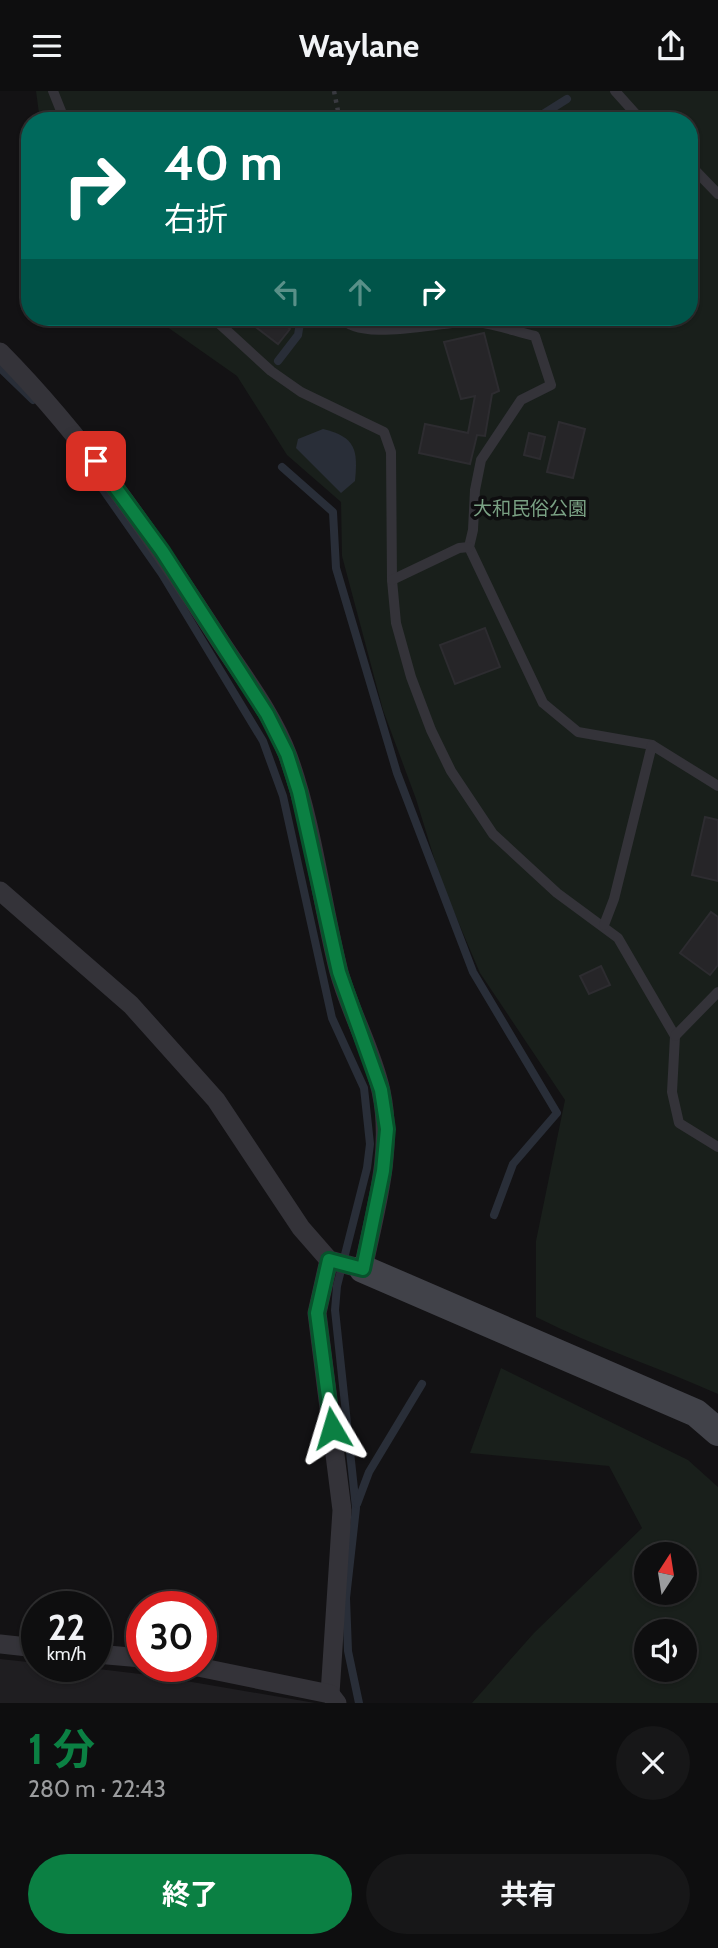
<!DOCTYPE html>
<html lang="ja">
<meta charset="utf-8">
<style>
:root{--surface:#0e0e0f;--page:#171718;--text:#f1f3f6;--muted:#9b9c9e;--line:#2e2e2f;--accent:#0b8043}
body{margin:0;font-family:Cabin,"Noto Sans JP",sans-serif;background:var(--page);color:var(--text);height:100vh;display:flex;flex-direction:column;font-size:26px;white-space:nowrap}
*{box-sizing:border-box;margin:0}
p{font-size:23px;color:var(--muted)}
.icon{flex:none;width:38px;height:38px;fill:none;stroke:currentColor;stroke-width:2;stroke-linecap:round;stroke-linejoin:round}
.map{position:relative;height:1612px;overflow:hidden}
.side{display:flex;flex-direction:column;background:var(--surface);flex:1}
.side>*{flex:none}
.guide{position:absolute;left:21px;top:21px;width:677px;height:214px;border-radius:28px;box-shadow:0 2px 5px #0004,0 0 0 2px var(--line);background:#00695c;color:#fff;overflow:hidden}
.needle{width:46px;rotate:12deg}
.tools{position:absolute;left:634px;top:1451px;display:grid;gap:14px}
.tools a{display:grid;place-items:center;width:63px;height:63px;border-radius:50%;background:var(--surface);box-shadow:0 2px 5px #0004,0 0 0 2px var(--line);font-size:35px}
.speed{position:absolute;left:21px;top:1500px;display:flex;gap:14px;font-size:35px;font-weight:700;text-align:center}
.speed>*{display:grid;place-content:center;width:91px;height:91px;border-radius:50%;background:var(--surface);box-shadow:0 2px 5px #0004,0 0 0 2px var(--line);line-height:1}
.speed small{font-size:18px;font-weight:400}
.speed .limit{border:10px solid #d22;background:#fff;color:#111}
.pin{position:absolute;display:grid;place-items:center;width:60px;height:60px;color:#fff;margin:-30px;border-radius:14px;box-shadow:0 4px 10px #0006}
.me{position:absolute;width:77px;margin:-38px;rotate:353deg;stroke-linejoin:round;filter:drop-shadow(0 0 5px #0008)}
.turn{display:flex;align-items:center;gap:24px;height:147px;padding:0 28px;font-size:32px}
.turn .icon{width:91px;height:91px;stroke-width:2.5}
.turn b{display:block;font-size:49px;line-height:60px}
.lanes{display:flex;align-items:center;height:66px;padding:0 28px;background:#0003;justify-content:center;gap:35px;direction:ltr}
.lanes .off{opacity:.35}
.round{display:grid;place-items:center;flex:none;width:74px;height:74px;border-radius:37px;background:var(--page)}
.head{display:flex;align-items:center;justify-content:space-between;height:119px;padding:0 28px}
h1{font-size:42px;font-weight:700;line-height:52px;color:var(--accent)}
.cta{display:flex;gap:14px;margin-top:auto;padding:14px 28px}
.cta a{flex:1;height:80px;border-radius:42px;background:var(--accent);color:#fff;font-size:28px;font-weight:700;line-height:80px;text-align:center}
.cta a+a{background:var(--page);color:var(--text)}
header{display:flex;justify-content:space-between;align-items:center;height:91px;padding:0 28px;background:var(--surface);font-size:32px;font-weight:700}
.map>svg:first-child{display:block}
.built{fill:#1f1e21}
.green{fill:#191f1b;fill-rule:evenodd}
.water{fill:#292e38}
.lines{fill:none;stroke-linecap:round;stroke-linejoin:round}
.stream{stroke:#292e38;stroke-width:8}
.building{fill:#262528;stroke:#2d2c30;stroke-width:2}
.path{stroke:#393a40;stroke-width:4.5;stroke-dasharray:3.5 5;stroke-linecap:butt}
.lane{stroke:#343339;stroke-width:10}
.street{stroke:#343339;stroke-width:19}
.secondary{stroke:#414249;stroke-width:28}
.route-casing{stroke:#07532c;stroke-width:18}
.route{stroke:#0b8043;stroke-width:12}
.labels{text-anchor:middle;stroke-width:7;stroke-linejoin:round;paint-order:stroke}
.park-label{font-size:19px;fill:#7aa184;stroke:#0e0d0f}
</style>
<header><svg class="icon" aria-label="menu" viewBox="0 0 24 24"><path d="M4 6h16M4 12h16M4 18h16"/></svg>Waylane<svg class="icon" aria-label="share" viewBox="0 0 24 24"><path d="M12 15V3M7 8l5-5 5 5M5 13v7h14v-7"/></svg></header>
<div class="map">
<svg width="718" height="1612" viewBox="0 0 718 1612">
<rect width="100%" height="100%" fill="#131214"/>
<!-- built -->
<path class="built" d="M 0,1568 L 37,1572 L 37,1575 L 73,1575 L 157,1585 L 315,1612 L 0,1612 Z"/>
<!-- green -->
<g class="green">
<path d="M 36,0 L 718,0 L 718,1303 C 658,1276 595,1256 536,1226 L 536,1150 L 565,1009 L 480,882 L 442,793 L 416,708 L 383,619 L 342,465 L 341,411 L 287,364 L 237,285 L 153,226 L 690,226 L 690,30 L 40,30 Z"/>
<path d="M 501,1277 L 688,1369 L 718,1396 L 718,1612 L 472,1612 L 534,1542 L 642,1437 L 609,1375 L 470,1362 ZM 684,1463 L 684,1502 L 646,1502 L 646,1463 ZM 684,1540 L 684,1578 L 646,1578 L 646,1540 Z"/>
</g>
<!-- water -->
<path class="water" d="M 323,338 C 356,346 358,359 355,390 L 341,402 L 296,357 L 298,348 Z"/>
<g class="lines">
<!-- stream -->
<g class="stream">
<path d="M 372,30 C 390,20 411,26 430,30"/>
<path d="M 532,30 L 567,8"/>
<path d="M 278,270 L 298,244 L 301,226"/>
<path d="M 0,277 L 33,309"/>
<path d="M 83,370 L 162,483 L 263,650 L 283,705 L 332,927 L 364,997 L 370,1053 L 367,1077 L 337,1195 L 335,1219 L 356,1417 L 346,1507 L 348,1560 L 359,1612"/>
<path d="M 282,376 L 333,421 L 336,477 L 397,682 L 473,881 L 557,1022 L 513,1073 L 494,1124"/>
<path d="M 357,1413 L 369,1381 L 422,1293"/>
</g>
</g>
<!-- building -->
<g class="building">
<path d="M 260,226 L 275,226 L 290,238 L 278,253 L 253,234 Z"/>
<path d="M 484,242 L 499,300 L 492,303 L 485,345 L 477,344 L 470,373 L 419,362 L 425,333 L 468,342 L 475,305 L 461,308 L 444,251 Z"/>
<path d="M 559,331 L 585,338 L 573,387 L 547,381 Z"/>
<path d="M 529,342 L 545,346 L 540,368 L 524,364 Z"/>
<path d="M 485,537 L 500,576 L 455,593 L 440,554 Z"/>
<path d="M 705,726 L 718,729 L 718,790 L 692,784 Z"/>
<path d="M 711,821 L 718,826 L 718,874 L 710,884 L 680,862 Z"/>
<path d="M 601,875 L 610,894 L 589,903 L 580,885 Z"/>
</g>
<g class="lines">
<!-- path -->
<path class="path" d="M 334,0 L 340,30"/>
<!-- lane -->
<g class="lane">
<path d="M 53,0 L 65,30"/>
<path d="M 615,0 L 642,30"/>
<path d="M 690,74 L 718,103"/>
<path d="M 212,226 L 271,280 L 301,301 L 384,341 L 391,361 L 392,489 L 396,532 L 411,586 L 431,639 L 451,680 L 493,743 L 557,802 L 618,847 L 675,945 L 672,1001 L 679,1032 L 718,1056"/>
<path d="M 341,226 C 360,253 447,228 477,231 C 496,233 517,241 535,245 L 551,294 L 521,309 L 481,369 L 475,399 L 473,439 L 469,456 L 543,612 L 578,641 L 652,654"/>
<path d="M 392,489 L 459,457 L 469,456"/>
<path d="M 604,834 L 614,808 L 652,654 L 718,695"/>
<path d="M 675,945 L 718,901"/>
</g>
<!-- street -->
<g class="street">
<path d="M 0,261 C 85,347 152,445 218,547 C 242,584 272,622 288,665 C 313,734 321,810 339,881 C 350,921 372,959 381,1000 C 394,1060 375,1119 363,1178 L 329,1169 L 301,1137 L 216,1009 L 131,914 L 0,800"/>
<path d="M 329,1169 L 317,1222 L 342,1419 L 330,1603"/>
<path d="M 0,1553 L 37,1557"/>
<path d="M 96,1563 L 142,1567"/>
<path d="M 193,1575 L 330,1603 L 337,1612"/>
</g>
<!-- secondary -->
<path class="secondary" d="M 363,1178 L 696,1322 L 718,1341"/>
</g>
<g class="lines">
<!-- route casing -->
<g class="route-casing">
<path id="route" d="M 96,370 L 162,460 L 267,623 L 287,663 L 299,701 L 339,881 L 381,999 L 387,1038 L 383,1080 L 363,1178 L 329,1169 L 317,1222 L 332,1337"/>
</g>
<!-- route -->
<use href="#route" class="route"/>
</g>
<g class="labels">
<!-- park labels -->
<g class="park-label">
<text x="530" y="424">大和民俗公園</text>
</g>
</g>
</svg>
<div class="tools">
<a><svg class="needle" viewBox="-14 -14 28 28"><path d="M0-13l5 13h-10z" fill="#e53935"/><path d="M0 13l5-13h-10z" fill="#9b9c9e"/></svg></a>
<a><svg class="icon" aria-label="sound" viewBox="0 0 24 24"><path d="M4 9h4l5-4v14l-5-4H4zM17 9q2 3 0 6"/></svg></a>
</div>
<div class="speed"><div>22<small>km/h</small></div><div class="limit">30</div></div>
<div class="pin" style="left:96px;top:370px;background:#d93025"><svg class="icon" aria-label="arrive" viewBox="0 0 24 24"><path d="M6 21V4h12l-3 4 3 4H6"/></svg></div>
<svg class="me" style="left:332px;top:1337px" viewBox="-20 -20 40 40"><path d="M0-17L14 15 0 8-14 15z" fill="#0b8043" stroke="#fff" stroke-width="4"/></svg>
<div class="guide">
<div class="turn"><svg class="icon" aria-label="right" viewBox="0 0 24 24"><path d="M7 20v-9h11M14 6l5 5-5 5"/></svg><div><b>40 m</b>右折</div></div>
<div class="lanes"><svg class="icon off" aria-label="left" viewBox="0 0 24 24"><path d="M17 20v-9H6M10 6l-5 5 5 5"/></svg><svg class="icon off" aria-label="ahead" viewBox="0 0 24 24"><path d="M12 20V5M6 11l6-6 6 6"/></svg><svg class="icon" aria-label="right" viewBox="0 0 24 24"><path d="M7 20v-9h11M14 6l5 5-5 5"/></svg></div>
</div>
</div>
<section class="side">
<div class="head"><div><h1>1 分</h1><p>280 m · 22:43</p></div><a class="round"><svg class="icon" aria-label="close" viewBox="0 0 24 24"><path d="M6 6l12 12M18 6L6 18"/></svg></a></div>
<div class="cta"><a>終了</a><a>共有</a></div>
</section>
